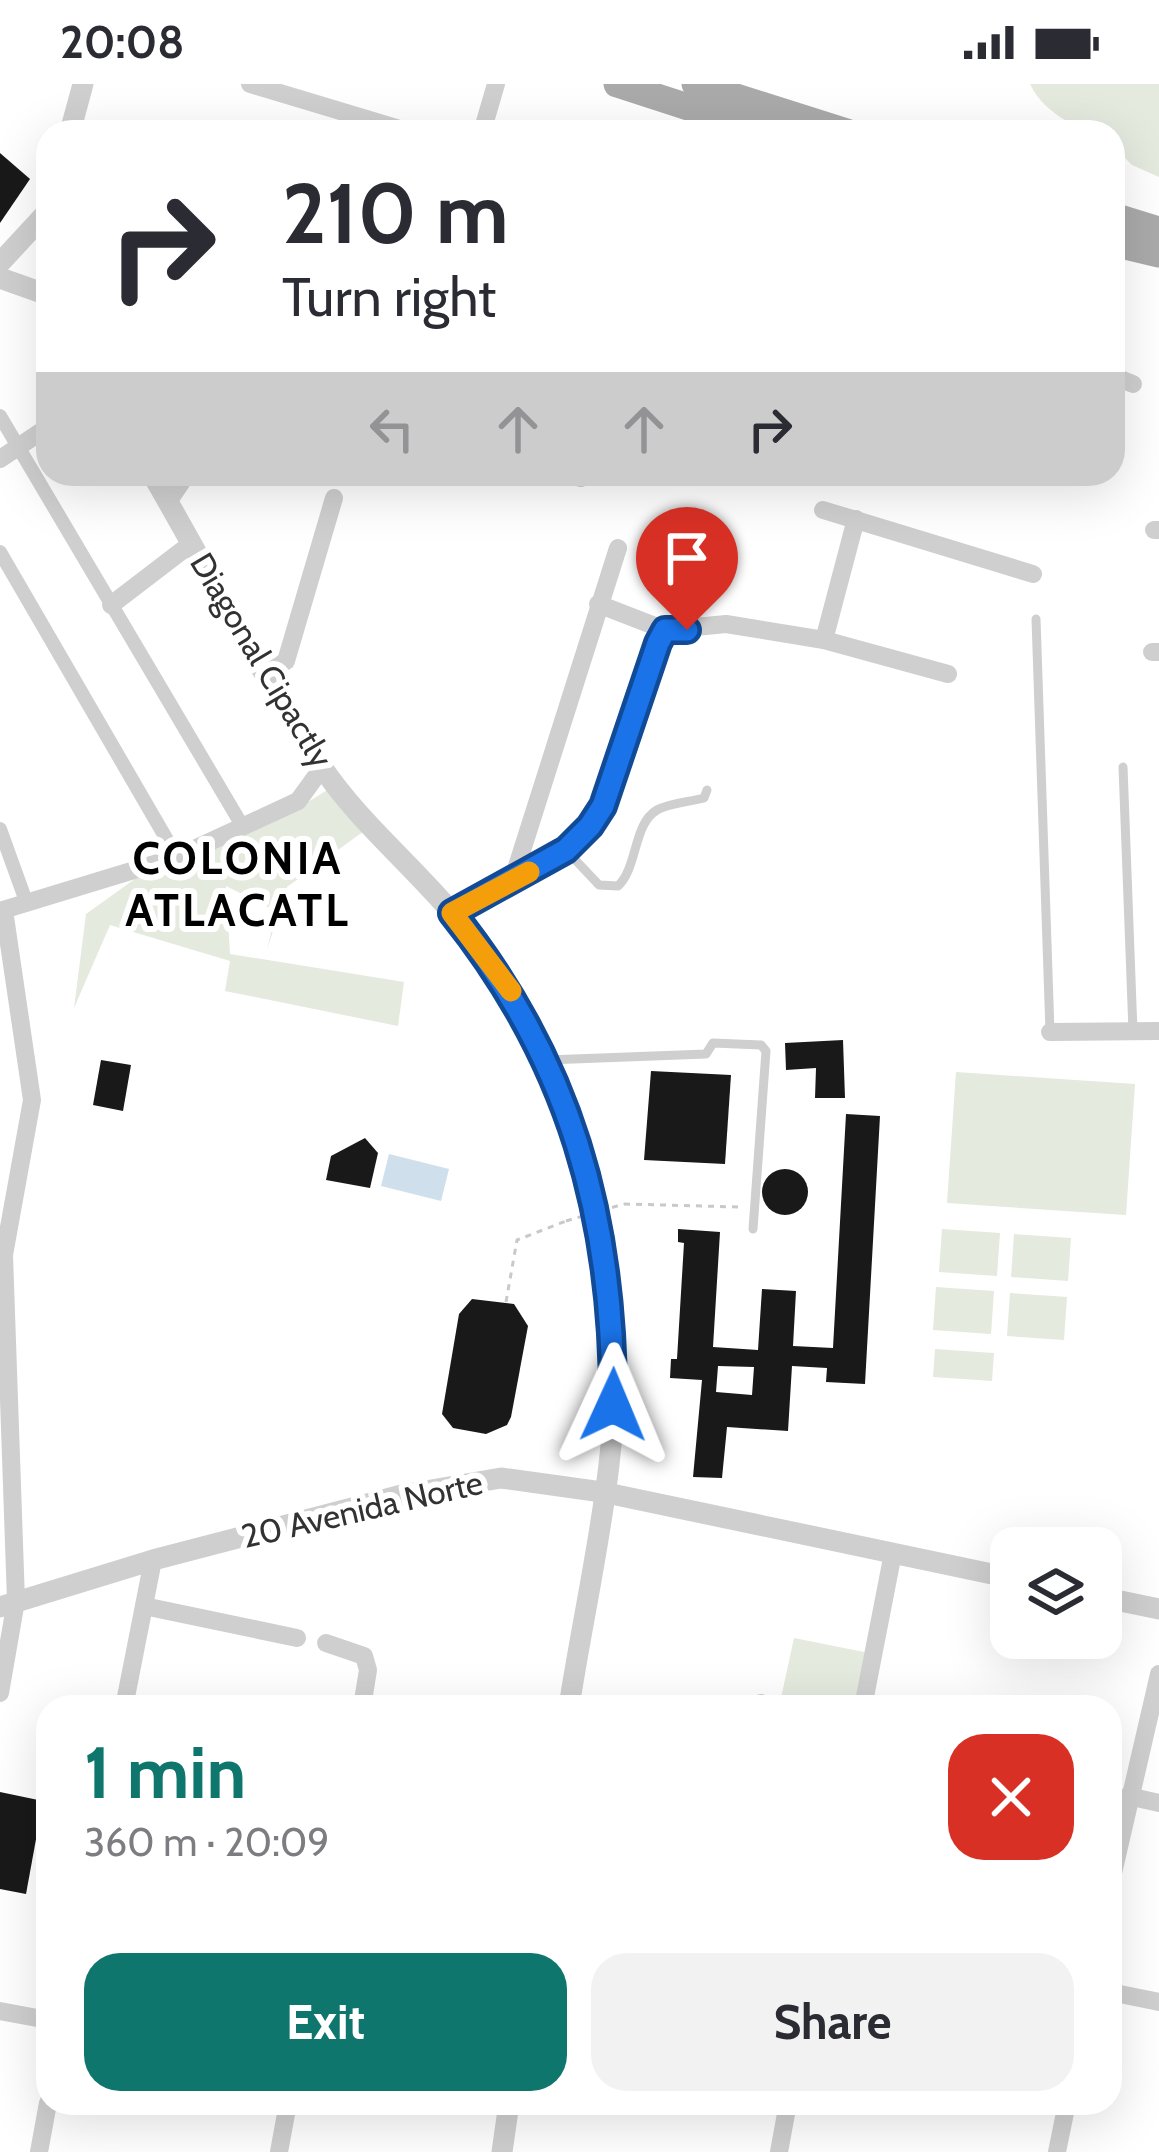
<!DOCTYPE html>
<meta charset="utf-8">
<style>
:root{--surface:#fff;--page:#f2f2f3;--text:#2b2b33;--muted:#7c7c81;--accent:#0f766e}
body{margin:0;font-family:Cabin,sans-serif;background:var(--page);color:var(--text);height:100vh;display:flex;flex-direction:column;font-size:45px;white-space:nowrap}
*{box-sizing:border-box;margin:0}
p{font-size:39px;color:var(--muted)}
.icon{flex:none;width:66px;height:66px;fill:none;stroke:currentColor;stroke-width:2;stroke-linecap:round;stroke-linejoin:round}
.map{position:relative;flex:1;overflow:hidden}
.panel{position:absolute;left:36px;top:1611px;width:1086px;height:420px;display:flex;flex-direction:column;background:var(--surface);border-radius:36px;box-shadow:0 12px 48px #0002}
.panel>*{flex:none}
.guide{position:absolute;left:36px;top:36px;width:1089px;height:366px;border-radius:36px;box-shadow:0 12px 48px #0002;background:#fff;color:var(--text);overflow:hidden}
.controls{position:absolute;left:990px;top:1443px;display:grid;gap:24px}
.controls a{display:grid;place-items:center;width:132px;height:132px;border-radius:24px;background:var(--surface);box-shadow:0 12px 48px #0002;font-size:60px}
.pin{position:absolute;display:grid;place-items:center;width:102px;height:102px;color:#fff;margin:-123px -51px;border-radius:50% 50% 50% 0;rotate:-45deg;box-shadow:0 0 12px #0007}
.pin .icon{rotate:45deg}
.me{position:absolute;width:132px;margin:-66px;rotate:1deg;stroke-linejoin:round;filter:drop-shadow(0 0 9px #0008)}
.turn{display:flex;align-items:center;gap:42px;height:252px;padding:0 48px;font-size:54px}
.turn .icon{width:156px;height:156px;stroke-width:2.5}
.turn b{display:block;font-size:84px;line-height:102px}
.lanes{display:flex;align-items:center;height:114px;padding:0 48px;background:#0003;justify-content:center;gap:60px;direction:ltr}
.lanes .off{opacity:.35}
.round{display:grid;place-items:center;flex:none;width:126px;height:126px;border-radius:36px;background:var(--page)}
.overview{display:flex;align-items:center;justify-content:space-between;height:204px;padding:0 48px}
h1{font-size:72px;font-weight:700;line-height:90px;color:var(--accent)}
.action{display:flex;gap:24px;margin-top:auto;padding:24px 48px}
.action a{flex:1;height:138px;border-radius:36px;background:var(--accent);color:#fff;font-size:48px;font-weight:700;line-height:138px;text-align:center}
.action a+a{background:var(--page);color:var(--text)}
.status{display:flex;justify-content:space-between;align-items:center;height:84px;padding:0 60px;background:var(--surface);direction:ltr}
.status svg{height:33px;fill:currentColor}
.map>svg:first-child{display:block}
.green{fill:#e4eade}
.water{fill:#cfdfec}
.building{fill:#191919;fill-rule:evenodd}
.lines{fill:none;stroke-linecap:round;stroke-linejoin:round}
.path{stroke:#c9c9c9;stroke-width:3;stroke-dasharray:6 6;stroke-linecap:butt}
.service{stroke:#cfcfcf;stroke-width:9}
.pedestrian{stroke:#cfcfcf;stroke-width:14}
.minor{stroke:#cfcfcf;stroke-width:18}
.tertiary{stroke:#cfcfcf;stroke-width:21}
.primary{stroke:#aaa;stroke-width:27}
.path-bridge{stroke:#c9c9c9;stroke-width:3;stroke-dasharray:6 6;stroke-linecap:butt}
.route-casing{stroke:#114b97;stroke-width:30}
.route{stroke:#1a73e8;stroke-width:21}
.slow{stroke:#f59e0b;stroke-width:21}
.labels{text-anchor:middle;stroke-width:12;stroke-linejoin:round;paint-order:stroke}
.street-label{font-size:33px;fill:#323232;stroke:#fff}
.district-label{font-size:45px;font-weight:bold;letter-spacing:3px;fill:#000;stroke:#fff}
</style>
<div class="status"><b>20:08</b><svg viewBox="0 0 49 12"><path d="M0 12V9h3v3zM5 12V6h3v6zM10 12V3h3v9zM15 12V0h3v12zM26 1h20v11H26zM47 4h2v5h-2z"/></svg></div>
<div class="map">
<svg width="1159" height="2068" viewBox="0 0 1159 2068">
<rect width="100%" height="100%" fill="#fff"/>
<!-- green -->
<g class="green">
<path d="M 1030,0 L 1159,0 L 1159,93 L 1132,81 L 1113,62 L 1113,48 C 1080,48 1045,31 1030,0 Z"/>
<path d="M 329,705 L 364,747 L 287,803 L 267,866 L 276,827 L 226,802 L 230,870 L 404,898 L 398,942 L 225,907 L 230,877 L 110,841 L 74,924 L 86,830 L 146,787 L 300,723 Z"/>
<path d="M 956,988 L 1135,1000 L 1126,1131 L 947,1119 Z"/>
<path d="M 942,1145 L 1000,1149 L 997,1192 L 939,1188 Z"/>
<path d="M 1014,1150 L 1071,1154 L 1068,1197 L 1011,1193 Z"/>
<path d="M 936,1203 L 994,1207 L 991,1250 L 933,1246 Z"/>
<path d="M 1010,1209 L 1067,1213 L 1064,1256 L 1007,1252 Z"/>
<path d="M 935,1265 L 994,1269 L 992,1297 L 933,1293 Z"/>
<path d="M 794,1554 L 874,1570 L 863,1623 L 779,1623 Z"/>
</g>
<!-- water -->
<path class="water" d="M 389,1070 L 449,1085 L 441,1117 L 381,1102 Z"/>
<!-- building -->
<g class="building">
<path d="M 0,69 L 30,95 L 0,139 Z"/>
<path d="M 843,956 L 845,1014 L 815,1014 L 816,984 L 786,986 L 785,959 Z"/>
<path d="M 101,976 L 131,981 L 123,1027 L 93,1021 Z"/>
<path d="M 651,987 L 731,991 L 725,1080 L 644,1076 Z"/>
<path d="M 846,1030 L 880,1032 L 865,1300 L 826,1298 L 827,1284 L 792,1282 L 788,1347 L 727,1343 L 722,1394 L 693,1393 L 702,1296 L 670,1294 L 671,1275 L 677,1275 L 684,1159 L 678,1158 L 678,1145 L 720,1148 L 713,1263 L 758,1266 L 762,1205 L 796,1207 L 793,1262 L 833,1264 ZM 718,1282 L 754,1283 L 752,1311 L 716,1308 Z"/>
<path d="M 365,1054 L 378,1069 L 370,1104 L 326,1096 L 331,1072 Z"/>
<circle cx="785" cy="1108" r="23"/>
<path d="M 472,1215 L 514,1220 L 528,1242 L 511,1333 L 507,1341 L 486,1350 L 453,1344 L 442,1330 L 459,1230 Z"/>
<path d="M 0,1708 L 43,1717 L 26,1810 L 0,1805 Z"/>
</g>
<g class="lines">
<!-- path -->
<g class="path">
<path d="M 624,1120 L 740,1123"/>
<path d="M 506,1218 L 517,1156 L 566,1137"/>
</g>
<!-- service -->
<g class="service">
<path d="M 1036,535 L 1050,948"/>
<path d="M 1123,683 L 1133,947"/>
<path d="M 566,766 L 599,801 L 618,802 C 638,783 633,740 657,726 C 670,719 689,718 704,714 L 707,706"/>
<path d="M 547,976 L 706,970 L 713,959 L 761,961 L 766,967 L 753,1145"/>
</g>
<!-- pedestrian -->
<g class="pedestrian">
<path d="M 0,332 L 243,743"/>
<path d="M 0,468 L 177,773"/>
<path d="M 0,745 L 27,820"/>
</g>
<!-- minor -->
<g class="minor">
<path d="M 250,0 L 410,48"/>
<path d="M 482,48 L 496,0"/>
<path d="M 1113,292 L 1133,300"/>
<path d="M 0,375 L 48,343"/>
<path d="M 566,390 L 581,394"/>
<path d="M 168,418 L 187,390"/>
<path d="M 823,426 L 1033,490"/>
<path d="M 1154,446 L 1159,446"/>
<path d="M 598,520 L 665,546"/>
<path d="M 111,521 L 192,459"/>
<path d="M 824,556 L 856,435"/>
<path d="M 1152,568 L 1159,568"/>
<path d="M 267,588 L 286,577 L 334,414"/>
<path d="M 512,798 L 618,464"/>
<path d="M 0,827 L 177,773 L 298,717 L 322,684"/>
<path d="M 452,829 C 508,800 567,776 603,722 L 665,546 L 726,540 L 824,556 L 948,590"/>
<path d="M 1050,948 L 1159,947"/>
<path d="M 144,1522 L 297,1554"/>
<path d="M 326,1559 L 364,1572 L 368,1586 L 362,1623"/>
<path d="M 0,1609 L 16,1517 L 4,1171 L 32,1016 L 4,826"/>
<path d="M 124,1623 L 153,1476"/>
<path d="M 756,1623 L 761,1619"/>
<path d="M 863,1623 L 893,1469"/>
<path d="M 1128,1712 L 1159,1719"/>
<path d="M 1110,1802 L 1159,1590"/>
<path d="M 1110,1908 L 1159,1918"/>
<path d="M 0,1927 L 48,1936"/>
<path d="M 485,2019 L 508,2023"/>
<path d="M 39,2068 L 48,2019"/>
<path d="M 279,2068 L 288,2019"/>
<path d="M 779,2068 L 788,2019"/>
<path d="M 1057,2068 L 1067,2019"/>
</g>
<!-- tertiary -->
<g class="tertiary">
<path d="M 70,48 L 83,0"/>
<path d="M 48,131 L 48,182"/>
<path d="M 0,179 L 48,127"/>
<path d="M 0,194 L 48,211"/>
<path d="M 152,390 C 208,486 259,588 320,680 C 356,735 411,780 453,830 C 548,942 601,1089 613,1236 C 624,1363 588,1498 569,1623"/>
<path d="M 1101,1513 L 1159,1525"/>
<path d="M 0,1523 L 153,1476 L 402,1411 L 501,1394 L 602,1408 L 1011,1494"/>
<path d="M 502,2068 L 509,2019"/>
</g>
<!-- primary -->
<g class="primary">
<path d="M 617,0 L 765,48"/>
<path d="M 695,0 L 847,48"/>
<path d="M 1113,132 L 1159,146"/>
<path d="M 1113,159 L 1159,170"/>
</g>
<!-- path-bridge -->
<path class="path-bridge" d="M 566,1137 L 624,1120"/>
</g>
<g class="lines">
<!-- route casing -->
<g class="route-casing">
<path id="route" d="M 613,1321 C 614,1134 570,976 452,829 L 566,766 L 590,742 L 603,722 L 658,559 L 665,546 L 687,546"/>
</g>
<!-- route -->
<use href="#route" class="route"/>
<!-- slow -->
<path class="slow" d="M 511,907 L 452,829 L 529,788"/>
</g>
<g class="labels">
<!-- street labels -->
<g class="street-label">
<text transform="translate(262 576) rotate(59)" y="12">Diagonal Cipactly</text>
<text transform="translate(362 1425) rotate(-13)" y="12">20 Avenida Norte</text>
</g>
<!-- district labels -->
<g class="district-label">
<text x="238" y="790">COLONIA<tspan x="238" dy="52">ATLACATL</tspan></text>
</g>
</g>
</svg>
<div class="controls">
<a><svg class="icon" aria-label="layers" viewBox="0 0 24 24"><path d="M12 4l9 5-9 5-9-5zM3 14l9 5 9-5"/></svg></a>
</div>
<div class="pin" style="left:687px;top:546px;background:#d93025"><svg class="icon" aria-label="arrive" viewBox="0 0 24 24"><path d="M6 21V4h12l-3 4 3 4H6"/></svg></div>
<svg class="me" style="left:613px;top:1321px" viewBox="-20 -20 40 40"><path d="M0-17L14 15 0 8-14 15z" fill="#1a73e8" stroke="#fff" stroke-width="4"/></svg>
<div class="guide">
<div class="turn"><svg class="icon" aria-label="right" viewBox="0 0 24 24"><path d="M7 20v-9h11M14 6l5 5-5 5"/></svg><div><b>210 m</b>Turn right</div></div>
<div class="lanes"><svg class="icon off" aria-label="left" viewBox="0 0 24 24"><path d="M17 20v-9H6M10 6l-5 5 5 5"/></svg><svg class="icon off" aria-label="ahead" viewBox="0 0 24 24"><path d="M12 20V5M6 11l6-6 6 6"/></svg><svg class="icon off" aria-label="ahead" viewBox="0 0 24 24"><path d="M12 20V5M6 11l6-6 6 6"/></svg><svg class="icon" aria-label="right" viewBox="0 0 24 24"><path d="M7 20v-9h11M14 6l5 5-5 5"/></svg></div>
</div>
<section class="panel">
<div class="overview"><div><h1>1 min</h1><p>360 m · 20:09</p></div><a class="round" style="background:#d93025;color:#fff"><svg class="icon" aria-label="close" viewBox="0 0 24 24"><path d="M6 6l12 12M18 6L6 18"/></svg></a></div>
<div class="action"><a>Exit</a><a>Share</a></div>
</section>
</div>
